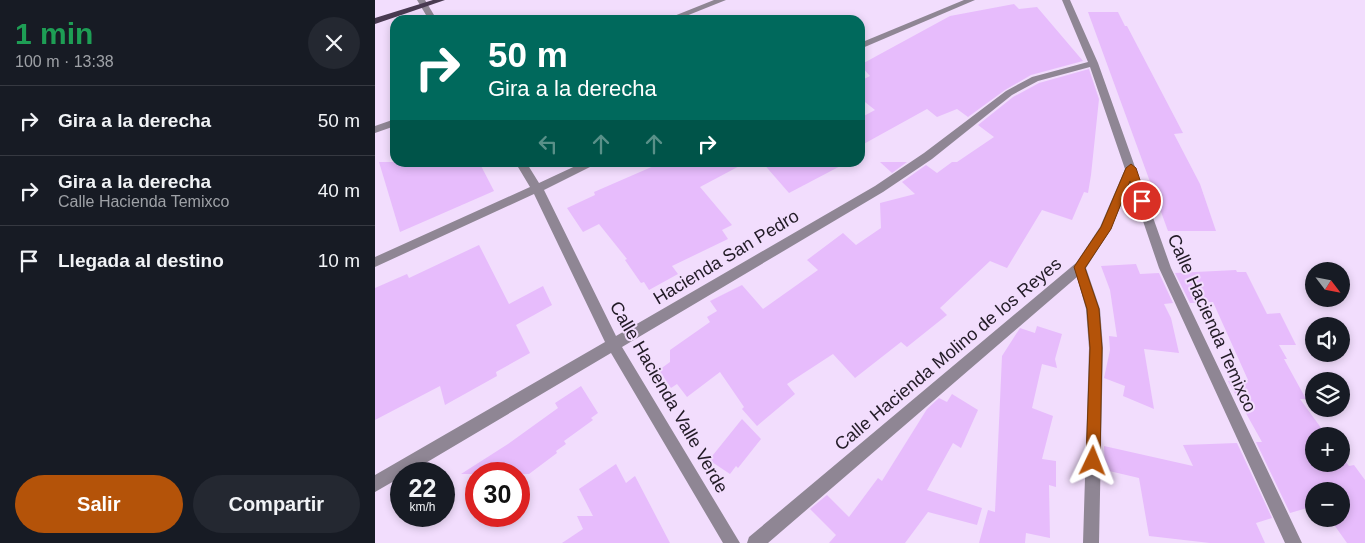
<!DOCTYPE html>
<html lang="es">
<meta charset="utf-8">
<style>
:root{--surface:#171b24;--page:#242831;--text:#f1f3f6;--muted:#9ea1a6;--line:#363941;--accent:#b45309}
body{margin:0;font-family:Helvetica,sans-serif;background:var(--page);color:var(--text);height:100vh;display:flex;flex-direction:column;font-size:19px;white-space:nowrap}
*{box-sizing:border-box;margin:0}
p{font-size:16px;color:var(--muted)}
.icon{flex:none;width:28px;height:28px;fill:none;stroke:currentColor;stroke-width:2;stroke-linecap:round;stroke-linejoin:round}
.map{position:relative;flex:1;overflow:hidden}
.panel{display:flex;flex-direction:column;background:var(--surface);width:375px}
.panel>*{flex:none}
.top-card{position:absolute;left:15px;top:15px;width:475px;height:152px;border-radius:15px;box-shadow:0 2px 8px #0003;background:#00695c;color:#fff;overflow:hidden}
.needle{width:32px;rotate:122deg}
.buttons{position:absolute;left:930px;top:262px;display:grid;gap:10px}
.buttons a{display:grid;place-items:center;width:45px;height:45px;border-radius:50%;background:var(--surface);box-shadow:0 2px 8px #0003;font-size:25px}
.speed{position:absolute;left:15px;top:462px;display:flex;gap:10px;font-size:25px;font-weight:700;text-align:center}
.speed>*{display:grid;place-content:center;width:65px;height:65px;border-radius:50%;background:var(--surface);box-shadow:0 2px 8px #0003;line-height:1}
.speed small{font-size:12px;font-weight:400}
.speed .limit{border:8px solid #d22;background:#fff;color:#111}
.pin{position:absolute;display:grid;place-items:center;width:42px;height:42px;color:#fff;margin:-21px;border:2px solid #fff;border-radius:50%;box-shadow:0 1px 5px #0007}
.me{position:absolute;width:55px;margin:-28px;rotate:2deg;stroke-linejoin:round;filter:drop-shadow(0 0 4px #0008)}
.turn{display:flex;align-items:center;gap:18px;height:105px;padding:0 15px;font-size:22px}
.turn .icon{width:65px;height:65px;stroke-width:2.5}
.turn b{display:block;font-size:35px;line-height:42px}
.lanes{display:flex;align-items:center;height:48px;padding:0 15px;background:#0003;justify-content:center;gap:25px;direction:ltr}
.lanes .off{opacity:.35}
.round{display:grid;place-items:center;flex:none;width:52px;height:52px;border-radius:26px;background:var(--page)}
.summary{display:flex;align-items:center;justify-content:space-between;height:85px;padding:0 15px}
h1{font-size:30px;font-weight:700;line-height:38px;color:#1e9e55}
.cta{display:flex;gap:10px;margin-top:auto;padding:10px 15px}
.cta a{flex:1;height:58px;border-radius:30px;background:var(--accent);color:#fff;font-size:20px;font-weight:700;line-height:58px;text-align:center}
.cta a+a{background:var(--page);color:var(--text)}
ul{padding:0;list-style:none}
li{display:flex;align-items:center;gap:15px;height:70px;padding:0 15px;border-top:1px solid var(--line)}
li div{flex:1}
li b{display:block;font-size:19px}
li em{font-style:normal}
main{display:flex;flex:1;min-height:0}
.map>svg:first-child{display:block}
.building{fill:#e7bcfc}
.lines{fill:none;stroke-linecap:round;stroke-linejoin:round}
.minor{fill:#8f8694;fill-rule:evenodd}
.major{fill:#493a51;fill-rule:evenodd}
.route{fill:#b45309;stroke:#753606}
.labels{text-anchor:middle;stroke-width:4;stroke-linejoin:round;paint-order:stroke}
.street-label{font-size:18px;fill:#221b26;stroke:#f2ddfd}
</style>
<main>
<section class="panel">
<div class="summary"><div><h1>1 min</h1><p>100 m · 13:38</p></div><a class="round"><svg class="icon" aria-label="close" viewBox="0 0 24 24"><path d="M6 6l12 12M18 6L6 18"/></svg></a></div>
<ul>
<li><svg class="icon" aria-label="right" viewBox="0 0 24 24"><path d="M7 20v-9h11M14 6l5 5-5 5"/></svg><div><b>Gira a la derecha</b></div><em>50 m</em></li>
<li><svg class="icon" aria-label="right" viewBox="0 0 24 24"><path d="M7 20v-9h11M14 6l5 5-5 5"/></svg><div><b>Gira a la derecha</b><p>Calle Hacienda Temixco</p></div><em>40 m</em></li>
<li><svg class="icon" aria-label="arrive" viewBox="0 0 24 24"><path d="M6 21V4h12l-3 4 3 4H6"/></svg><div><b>Llegada al destino</b></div><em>10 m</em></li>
</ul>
<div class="cta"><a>Salir</a><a>Compartir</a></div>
</section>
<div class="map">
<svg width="990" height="543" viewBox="0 0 990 543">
<rect width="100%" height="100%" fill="#f2ddfd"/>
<!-- building -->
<g class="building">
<path d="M 639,4 L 644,9 L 662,7 L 708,61 L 656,75 L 630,90 L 593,117 L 582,109 L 562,117 L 552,109 L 485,146 L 485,118 L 500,110 L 485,98 L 485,81 L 495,76 L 485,65 L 575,16 Z"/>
<path d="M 713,12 L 743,12 L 750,26 L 752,26 L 808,133 L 799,134 L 825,184 L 841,231 L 793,231 Z"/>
<path d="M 714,69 L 724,99 L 716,175 L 713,193 L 709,192 L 697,220 L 667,210 L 632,268 L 615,261 L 565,308 L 572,315 L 532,347 L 526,342 L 480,378 L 458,354 L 412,384 L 420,394 L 382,426 L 367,409 L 369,407 L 345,372 L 312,397 L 302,384 L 296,388 L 284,370 L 295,362 L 295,350 L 335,322 L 332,317 L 342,311 L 335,301 L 367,285 L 388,309 L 443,270 L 432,260 L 468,233 L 481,245 L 506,228 L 505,203 L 540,194 L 527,182 L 551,165 L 562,173 L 577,162 L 582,162 L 619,137 L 603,125 L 638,97 L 664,83 Z"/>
<path d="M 4,162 L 104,162 L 119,191 L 25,232 Z"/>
<path d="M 288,162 L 372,162 L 325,187 L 357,225 L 347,230 L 353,239 L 297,266 L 303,274 L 274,290 L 269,282 L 266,283 L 250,260 L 252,259 L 224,224 L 208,232 L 192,208 L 220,195 L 219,192 Z"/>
<path d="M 387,162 L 473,162 L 414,193 Z"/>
<path d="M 505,162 L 532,162 L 517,173 Z"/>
<path d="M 104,245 L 134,304 L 168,286 L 177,305 L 141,325 L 155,353 L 121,372 L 122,376 L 70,405 L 65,386 L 0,420 L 0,288 L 32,274 L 34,278 Z"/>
<path d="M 761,264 L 765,274 L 784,273 L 798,303 L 789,304 L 796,318 L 804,353 L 769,349 L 779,409 L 748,396 L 750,386 L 729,378 L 735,350 L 734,336 L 742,337 L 735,290 L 726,266 Z"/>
<path d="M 861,270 L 862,272 L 871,272 L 892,314 L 905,313 L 921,345 L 904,345 L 912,359 L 909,359 L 931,399 L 925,399 L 952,436 L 939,436 L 939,464 L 966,464 L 966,456 L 974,466 L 979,465 L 990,480 L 990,543 L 972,543 L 955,519 L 966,519 L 966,491 L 939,491 L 939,506 L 915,513 L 881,442 L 887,442 L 853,381 L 873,380 L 838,302 L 815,303 L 800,273 Z"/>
<path d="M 662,326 L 687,334 L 680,359 L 682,368 L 667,364 L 657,408 L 678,416 L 667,459 L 681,461 L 681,487 L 674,485 L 675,538 L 651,533 L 650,543 L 604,543 L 613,510 L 620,512 L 627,356 L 645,328 L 660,333 Z"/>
<path d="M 206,386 L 223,413 L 216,418 L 218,420 L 189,441 L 191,444 L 181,451 L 182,453 L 154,474 L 86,474 L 133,444 L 183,408 L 180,403 Z"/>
<path d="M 577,394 L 603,410 L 586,448 L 578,443 L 552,490 L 607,508 L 602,525 L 553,512 L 530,543 L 454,543 L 461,535 L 435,509 L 452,495 L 474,517 L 503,478 L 507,481 L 552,409 L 564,398 L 572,402 Z"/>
<path d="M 367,419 L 386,439 L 363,468 L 361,466 L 355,474 L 334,460 Z"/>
<path d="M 862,443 L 897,518 L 881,523 L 890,543 L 835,543 L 774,536 L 764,478 L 730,470 L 729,446 L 818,466 L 808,445 Z"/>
<path d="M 241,464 L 251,483 L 260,476 L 295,543 L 187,543 L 208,529 L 202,516 L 218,516 L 204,489 Z"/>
</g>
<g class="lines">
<!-- minor -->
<g class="minor">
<path d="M 42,0 L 50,0 L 62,20 L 54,20 Z"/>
<path d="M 339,0 L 351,0 L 301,20 L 289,20 Z"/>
<path d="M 589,0 L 600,0 L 485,49 L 485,43 Z"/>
<path d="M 687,0 L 695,0 L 723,63 L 796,268 L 927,543 L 910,543 L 784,268 L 755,183 L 736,229 L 711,268 L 725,309 L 728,348 L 724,543 L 708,543 L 714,348 L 711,309 L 702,277 L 393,543 L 372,543 L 374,537 L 701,263 L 725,227 L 750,169 L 715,67 L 663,81 L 637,95 L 557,159 L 508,192 L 247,347 L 365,543 L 348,543 L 236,353 L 32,474 L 26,474 L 26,477 L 0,492 L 0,475 L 230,342 L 159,194 L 0,267 L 0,257 L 155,187 L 140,162 L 151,162 L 164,183 L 209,162 L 225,162 L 169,190 L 241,336 L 500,186 L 549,153 L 631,91 L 657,77 L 713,62 Z"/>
<path d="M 20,119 L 20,126 L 0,133 L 0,126 Z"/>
</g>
<!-- major -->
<path class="major" d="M 58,0 L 70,0 L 0,24 L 0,18 Z"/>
</g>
<!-- route -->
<path class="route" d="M 756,164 L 761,168 L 772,201 L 771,204 L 764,204 L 755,181 L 736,229 L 710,268 L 724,309 L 727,348 L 725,461 L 723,466 L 718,468 L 713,466 L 711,461 L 715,348 L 712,309 L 699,267 L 726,227 L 751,168 Z"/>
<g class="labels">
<!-- street labels -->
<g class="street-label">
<text transform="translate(351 257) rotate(-31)" y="6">Hacienda San Pedro</text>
<text transform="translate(837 323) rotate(66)" y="6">Calle Hacienda Temixco</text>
<text transform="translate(573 354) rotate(-40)" y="6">Calle Hacienda Molino de los Reyes</text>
<text transform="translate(294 397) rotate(60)" y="6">Calle Hacienda Valle Verde</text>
</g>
</g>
</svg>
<div class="buttons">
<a><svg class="needle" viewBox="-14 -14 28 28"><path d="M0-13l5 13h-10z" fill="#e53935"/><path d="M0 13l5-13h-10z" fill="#9ea1a6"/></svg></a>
<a><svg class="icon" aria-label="sound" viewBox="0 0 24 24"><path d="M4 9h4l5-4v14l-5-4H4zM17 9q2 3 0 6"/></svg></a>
<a><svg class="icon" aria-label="layers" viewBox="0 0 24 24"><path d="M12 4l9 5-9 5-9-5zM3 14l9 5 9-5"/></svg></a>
<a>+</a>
<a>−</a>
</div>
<div class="speed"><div>22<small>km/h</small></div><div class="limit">30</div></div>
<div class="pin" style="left:767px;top:201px;background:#d93025"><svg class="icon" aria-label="arrive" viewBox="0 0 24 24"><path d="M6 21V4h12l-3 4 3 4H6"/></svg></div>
<svg class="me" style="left:718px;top:461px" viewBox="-20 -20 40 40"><path d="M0-17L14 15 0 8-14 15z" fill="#b45309" stroke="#fff" stroke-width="4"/></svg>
<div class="top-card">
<div class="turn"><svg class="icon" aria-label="right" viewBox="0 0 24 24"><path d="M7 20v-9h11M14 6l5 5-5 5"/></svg><div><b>50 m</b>Gira a la derecha</div></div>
<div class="lanes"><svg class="icon off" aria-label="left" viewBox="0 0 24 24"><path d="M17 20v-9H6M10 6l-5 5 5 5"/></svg><svg class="icon off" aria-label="ahead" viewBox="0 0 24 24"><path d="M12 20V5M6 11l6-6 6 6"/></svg><svg class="icon off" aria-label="ahead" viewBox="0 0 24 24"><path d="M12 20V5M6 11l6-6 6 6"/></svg><svg class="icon" aria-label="right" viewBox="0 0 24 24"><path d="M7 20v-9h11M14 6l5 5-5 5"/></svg></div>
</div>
</div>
</main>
